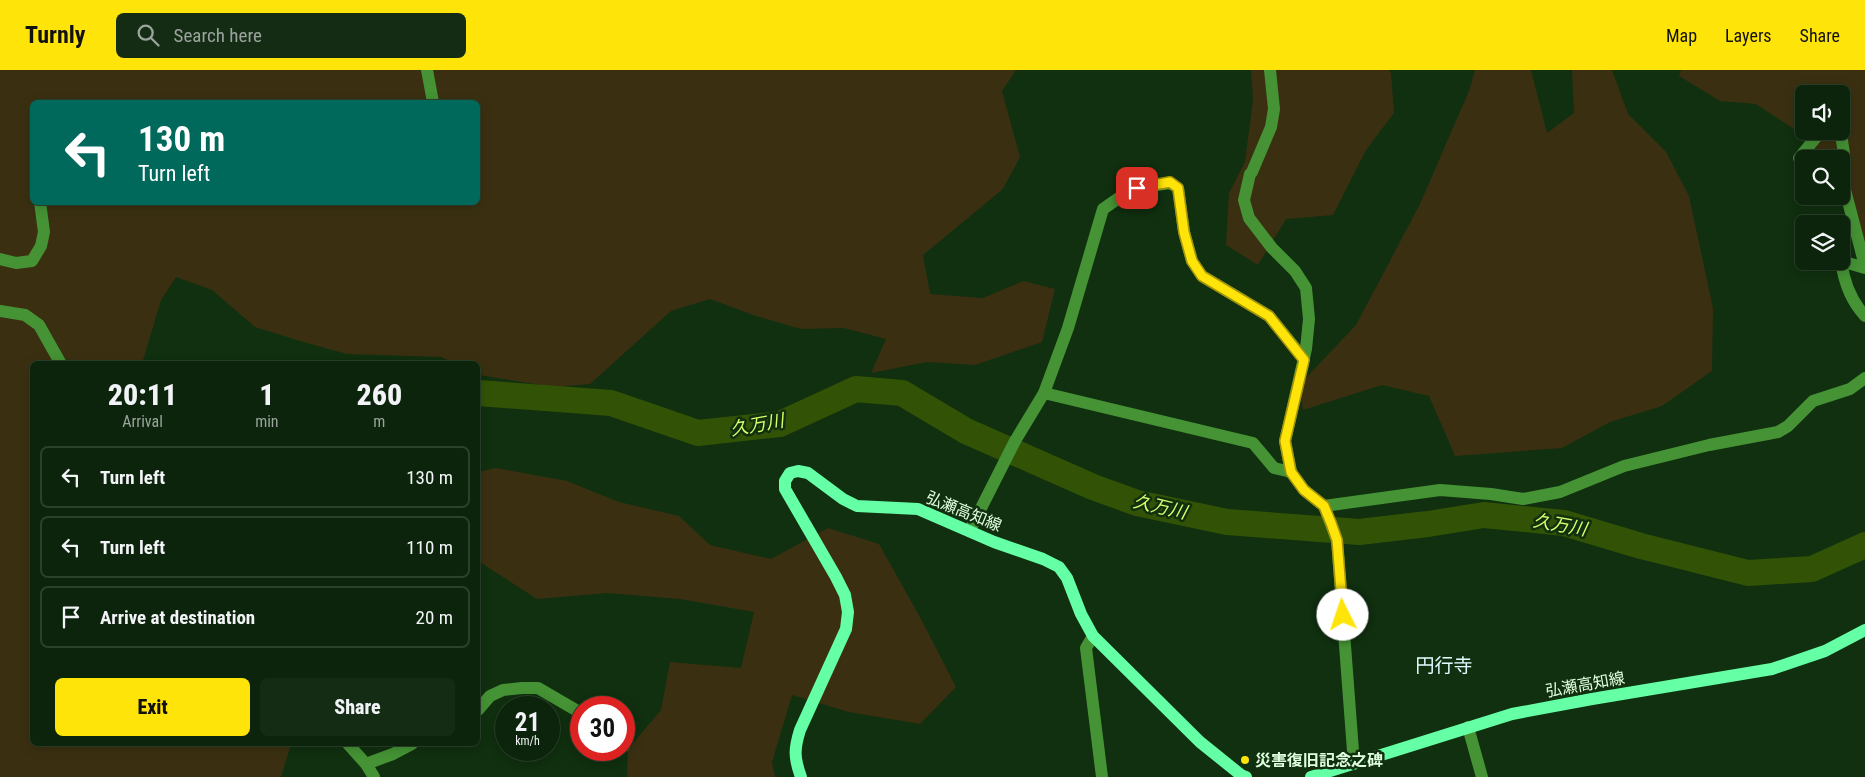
<!DOCTYPE html>
<meta charset="utf-8">
<style>
:root{--surface:#0c240b;--page:#152c14;--text:#f1f3f6;--muted:#9aa49d;--line:#2c412c;--accent:#ffe40a}
body{margin:0;font-family:"Roboto Condensed","Noto Sans JP",sans-serif;background:var(--page);color:var(--text);height:100vh;display:flex;flex-direction:column;font-size:19px;white-space:nowrap}
*{box-sizing:border-box;margin:0}
p{font-size:16px;color:var(--muted)}
.icon{flex:none;width:28px;height:28px;fill:none;stroke:currentColor;stroke-width:2;stroke-linecap:round;stroke-linejoin:round}
.map{position:relative;flex:1;overflow:hidden}
.sheet{position:absolute;left:30px;top:291px;width:450px;height:385px;display:flex;flex-direction:column;background:var(--surface);border-radius:8px;box-shadow:0 2px 12px #0003,0 0 0 1px var(--line)}
.sheet>*{flex:none}
.guide{position:absolute;left:30px;top:30px;width:450px;height:105px;border-radius:8px;box-shadow:0 2px 12px #0003,0 0 0 1px var(--line);background:#00695c;color:#fff;overflow:hidden}
.fabs{position:absolute;left:1795px;top:15px;display:grid;gap:10px}
.fabs a{display:grid;place-items:center;width:55px;height:55px;border-radius:8px;background:var(--surface);box-shadow:0 2px 12px #0003,0 0 0 1px var(--line);font-size:25px}
.speed{position:absolute;left:495px;top:626px;display:flex;gap:10px;font-size:25px;font-weight:700;text-align:center}
.speed>*{display:grid;place-content:center;width:65px;height:65px;border-radius:50%;background:var(--surface);box-shadow:0 2px 12px #0003,0 0 0 1px var(--line);line-height:1}
.speed small{font-size:12px;font-weight:400}
.speed .limit{border:8px solid #d22;background:#fff;color:#111}
.pin{position:absolute;display:grid;place-items:center;width:42px;height:42px;color:#fff;margin:-21px;border-radius:10px;box-shadow:0 2px 8px #0006}
.me{position:absolute;width:55px;margin:-28px;rotate:356deg;stroke-linejoin:round;filter:drop-shadow(0 0 4px #0008)}
.turn{display:flex;align-items:center;gap:18px;height:105px;padding:0 25px;font-size:22px}
.turn .icon{width:65px;height:65px;stroke-width:2.5}
.turn b{display:block;font-size:35px;line-height:42px}
.eta{display:flex;justify-content:space-evenly;align-items:center;height:85px;text-align:center}
.eta b{font-size:30px;font-weight:800;line-height:35px}
.cta{display:flex;gap:10px;margin-top:auto;padding:10px 25px}
.cta a{flex:1;height:58px;border-radius:8px;background:var(--accent);color:#111;font-size:20px;font-weight:800;line-height:58px;text-align:center}
.cta a+a{background:var(--page);color:var(--text)}
ul{padding:0;list-style:none}
li{display:flex;align-items:center;gap:15px;height:62px;margin:0 10px 8px;padding:0 15px;border:2px solid var(--line);border-radius:8px}
li div{flex:1}
li b{display:block;font-size:19px}
li em{font-style:normal}
header{display:flex;align-items:center;gap:30px;box-sizing:border-box;height:70px;padding:0 25px;background:var(--accent);color:#111}
header strong{font-size:24px}
nav{display:flex;gap:28px;margin-inline-start:auto;font-size:18px}
.search{width:350px;height:45px;background:var(--page);display:flex;align-items:center;gap:12px;box-sizing:border-box;padding:0 18px;border-radius:8px;color:var(--muted);font-size:19px}
.map>svg:first-child{display:block}
.green{fill:#3a3011;fill-rule:evenodd}
.lines{fill:none;stroke-linecap:round;stroke-linejoin:round}
.river{stroke:#325305;stroke-width:26}
.minor{stroke:#459335;stroke-width:12}
.major{stroke:#65ffa5;stroke-width:12}
.route-casing{stroke:#a69406;stroke-width:12}
.route{stroke:#ffe40a;stroke-width:9}
.poi-dot{fill:#ffe40a;stroke:#10300f;stroke-width:2}
.labels{text-anchor:middle;stroke-width:5;stroke-linejoin:round;paint-order:stroke}
.street-label{font-size:16px;fill:#e1ffde;stroke:#10300f}
.poi-label{font-size:16px;font-weight:bold;fill:#e1ffde;stroke:#10300f;text-anchor:start}
.water-label{font-size:18px;font-style:italic;fill:#daff6c;stroke:#10300f}
.quarter-label{font-size:19px;fill:#e0faff;stroke:#10300f}
</style>
<header>
<strong>Turnly</strong>
<div class="search"><svg class="icon" aria-label="search" viewBox="0 0 24 24"><circle cx="10" cy="10" r="6"/><path d="M15 15l6 6"/></svg>Search here</div>
<nav><a>Map</a><a>Layers</a><a>Share</a></nav>
</header>
<div class="map">
<svg width="1865" height="707" viewBox="0 0 1865 707">
<rect width="100%" height="100%" fill="#10300f"/>
<!-- green -->
<g class="green">
<path d="M 0,0 L 1016,0 L 1002,21 L 1020,87 L 1003,119 L 923,185 L 930,224 L 983,228 L 1023,211 L 1055,219 L 1042,272 L 975,295 L 927,292 L 871,303 L 886,269 L 844,258 L 801,259 L 756,246 L 710,229 L 671,241 L 590,314 L 553,317 L 479,305 L 478,294 L 456,294 L 441,287 L 347,284 L 300,271 L 255,257 L 212,220 L 176,207 L 161,230 L 142,294 L 32,294 L 32,674 L 291,674 L 281,707 L 0,707 ZM 32,32 L 478,32 L 478,132 L 32,132 Z"/>
<path d="M 1251,0 L 1389,0 L 1391,3 L 1394,43 L 1366,80 L 1333,145 L 1286,149 L 1258,195 L 1226,175 L 1229,123 L 1245,92 L 1253,30 Z"/>
<path d="M 1475,0 L 1531,0 L 1547,63 L 1574,43 L 1572,0 L 1612,0 L 1628,44 L 1666,82 L 1689,126 L 1713,238 L 1712,301 L 1662,336 L 1610,352 L 1562,378 L 1455,386 L 1429,326 L 1382,315 L 1303,340 L 1299,315 L 1356,255 L 1419,136 L 1469,21 Z"/>
<path d="M 1681,0 L 1865,0 L 1865,184 L 1841,89 L 1822,89 L 1806,67 L 1756,34 L 1720,31 L 1679,6 ZM 1804,24 L 1841,24 L 1841,61 L 1804,61 Z"/>
<path d="M 496,398 L 567,411 L 619,432 L 679,446 L 710,475 L 771,489 L 828,458 L 879,474 L 921,549 L 956,617 L 920,654 L 849,642 L 792,625 L 772,692 L 775,707 L 627,707 L 628,679 L 661,640 L 670,592 L 741,598 L 754,542 L 680,529 L 607,523 L 537,529 L 478,491 L 478,402 Z"/>
</g>
<g class="lines">
<!-- river -->
<path class="river" d="M 478,323 L 611,333 L 698,363 L 780,354 L 856,319 L 902,323 L 966,361 L 1093,417 L 1137,433 L 1227,452 L 1359,462 L 1428,454 L 1484,445 L 1564,453 L 1641,476 L 1748,503 L 1812,499 L 1865,475"/>
<!-- minor -->
<g class="minor">
<path d="M 427,0 L 433,32"/>
<path d="M 1270,0 L 1274,39 L 1271,57 L 1252,102 L 1250,104 L 1244,130 L 1249,148 L 1272,178 L 1295,201 L 1306,218 L 1309,249 L 1306,279 L 1285,371 L 1291,402 L 1304,420 L 1324,436 L 1337,470 L 1354,694"/>
<path d="M 1837,61 L 1841,64 L 1844,84 L 1844,116 L 1865,196"/>
<path d="M 1799,88 L 1818,65 L 1826,61"/>
<path d="M 0,189 L 16,193 L 32,191 L 41,176 L 44,162 L 40,132"/>
<path d="M 1841,191 C 1844,212 1850,230 1865,246"/>
<path d="M 1841,191 L 1865,198"/>
<path d="M 0,241 L 25,245 L 39,255 L 61,294"/>
<path d="M 1044,323 L 1253,373 L 1274,398 L 1291,402"/>
<path d="M 1324,436 L 1440,420 L 1491,424 L 1523,429 L 1560,422 L 1624,396 L 1709,375 L 1778,362 L 1788,356 L 1813,331 L 1850,319 L 1865,308"/>
<path d="M 970,460 L 1015,371 L 1044,323 L 1068,258 L 1103,139 L 1126,123 L 1137,118 L 1170,113 L 1178,118 L 1184,162 L 1192,191 L 1202,206 L 1269,246 L 1304,289"/>
<path d="M 1093,566 L 1086,578 L 1102,707"/>
<path d="M 478,640 L 490,626 L 503,620 L 522,618 L 538,618 L 581,643"/>
<path d="M 1468,657 L 1482,707"/>
<path d="M 348,674 L 366,694 L 374,707"/>
<path d="M 624,675 L 624,676"/>
<path d="M 366,694 L 393,684 L 412,674"/>
</g>
<!-- major -->
<g class="major">
<path d="M 801,707 C 794,688 794,679 800,660 L 846,559 L 848,542 L 845,525 L 836,507 L 785,419 L 785,411 L 790,403 L 798,401 L 808,403 L 843,429 L 857,436 L 918,439 L 994,472 L 1043,489 L 1059,497 L 1067,508 L 1081,544 L 1093,566 L 1200,672 L 1241,705 L 1246,707"/>
<path d="M 1311,707 L 1512,644 L 1592,629 L 1772,599 L 1825,581 L 1865,560"/>
</g>
</g>
<g class="lines">
<!-- route casing -->
<g class="route-casing">
<path id="route" d="M 1137,118 L 1170,112 L 1178,118 L 1184,162 L 1192,191 L 1202,206 L 1269,246 L 1304,290 L 1285,371 L 1291,402 L 1304,420 L 1324,436 L 1331,453 L 1337,470 L 1343,545"/>
</g>
<!-- route -->
<use href="#route" class="route"/>
</g>
<!-- markers -->
<circle class="poi-dot" cx="1245" cy="690" r="5"/>
<g class="labels">
<!-- street labels -->
<g class="street-label">
<text transform="translate(964 441) rotate(22)" y="6">弘瀬高知線</text>
<text transform="translate(1585 614) rotate(-10)" y="6">弘瀬高知線</text>
</g>
<!-- poi labels -->
<g class="poi-label">
<text x="1255" y="696">災害復旧記念之碑</text>
</g>
<!-- water labels -->
<g class="water-label">
<text transform="translate(757 355) rotate(-10)" y="6">久万川</text>
<text transform="translate(1160 437) rotate(13)" y="6">久万川</text>
<text transform="translate(1560 455) rotate(10)" y="6">久万川</text>
</g>
<!-- quarter labels -->
<g class="quarter-label">
<text x="1444" y="602">円行寺</text>
</g>
</g>
</svg>
<div class="fabs">
<a><svg class="icon" aria-label="sound" viewBox="0 0 24 24"><path d="M4 9h4l5-4v14l-5-4H4zM17 9q2 3 0 6"/></svg></a>
<a><svg class="icon" aria-label="search" viewBox="0 0 24 24"><circle cx="10" cy="10" r="6"/><path d="M15 15l6 6"/></svg></a>
<a><svg class="icon" aria-label="layers" viewBox="0 0 24 24"><path d="M12 4l9 5-9 5-9-5zM3 14l9 5 9-5"/></svg></a>
</div>
<div class="speed"><div>21<small>km/h</small></div><div class="limit">30</div></div>
<div class="pin" style="left:1137px;top:118px;background:#d93025"><svg class="icon" aria-label="arrive" viewBox="0 0 24 24"><path d="M6 21V4h12l-3 4 3 4H6"/></svg></div>
<svg class="me" style="left:1343px;top:545px" viewBox="-20 -20 40 40"><circle r="19" fill="#fff"/><path d="M0-13L10 11 0 6-10 11z" fill="#ffe40a"/></svg>
<div class="guide">
<div class="turn"><svg class="icon" aria-label="left" viewBox="0 0 24 24"><path d="M17 20v-9H6M10 6l-5 5 5 5"/></svg><div><b>130 m</b>Turn left</div></div>
</div>
<section class="sheet">
<div class="eta">
<div><b>20:11</b><p>Arrival</p></div>
<div><b>1</b><p>min</p></div>
<div><b>260</b><p>m</p></div>
</div>
<ul>
<li><svg class="icon" aria-label="left" viewBox="0 0 24 24"><path d="M17 20v-9H6M10 6l-5 5 5 5"/></svg><div><b>Turn left</b></div><em>130 m</em></li>
<li><svg class="icon" aria-label="left" viewBox="0 0 24 24"><path d="M17 20v-9H6M10 6l-5 5 5 5"/></svg><div><b>Turn left</b></div><em>110 m</em></li>
<li><svg class="icon" aria-label="arrive" viewBox="0 0 24 24"><path d="M6 21V4h12l-3 4 3 4H6"/></svg><div><b>Arrive at destination</b></div><em>20 m</em></li>
</ul>
<div class="cta"><a>Exit</a><a>Share</a></div>
</section>
</div>
